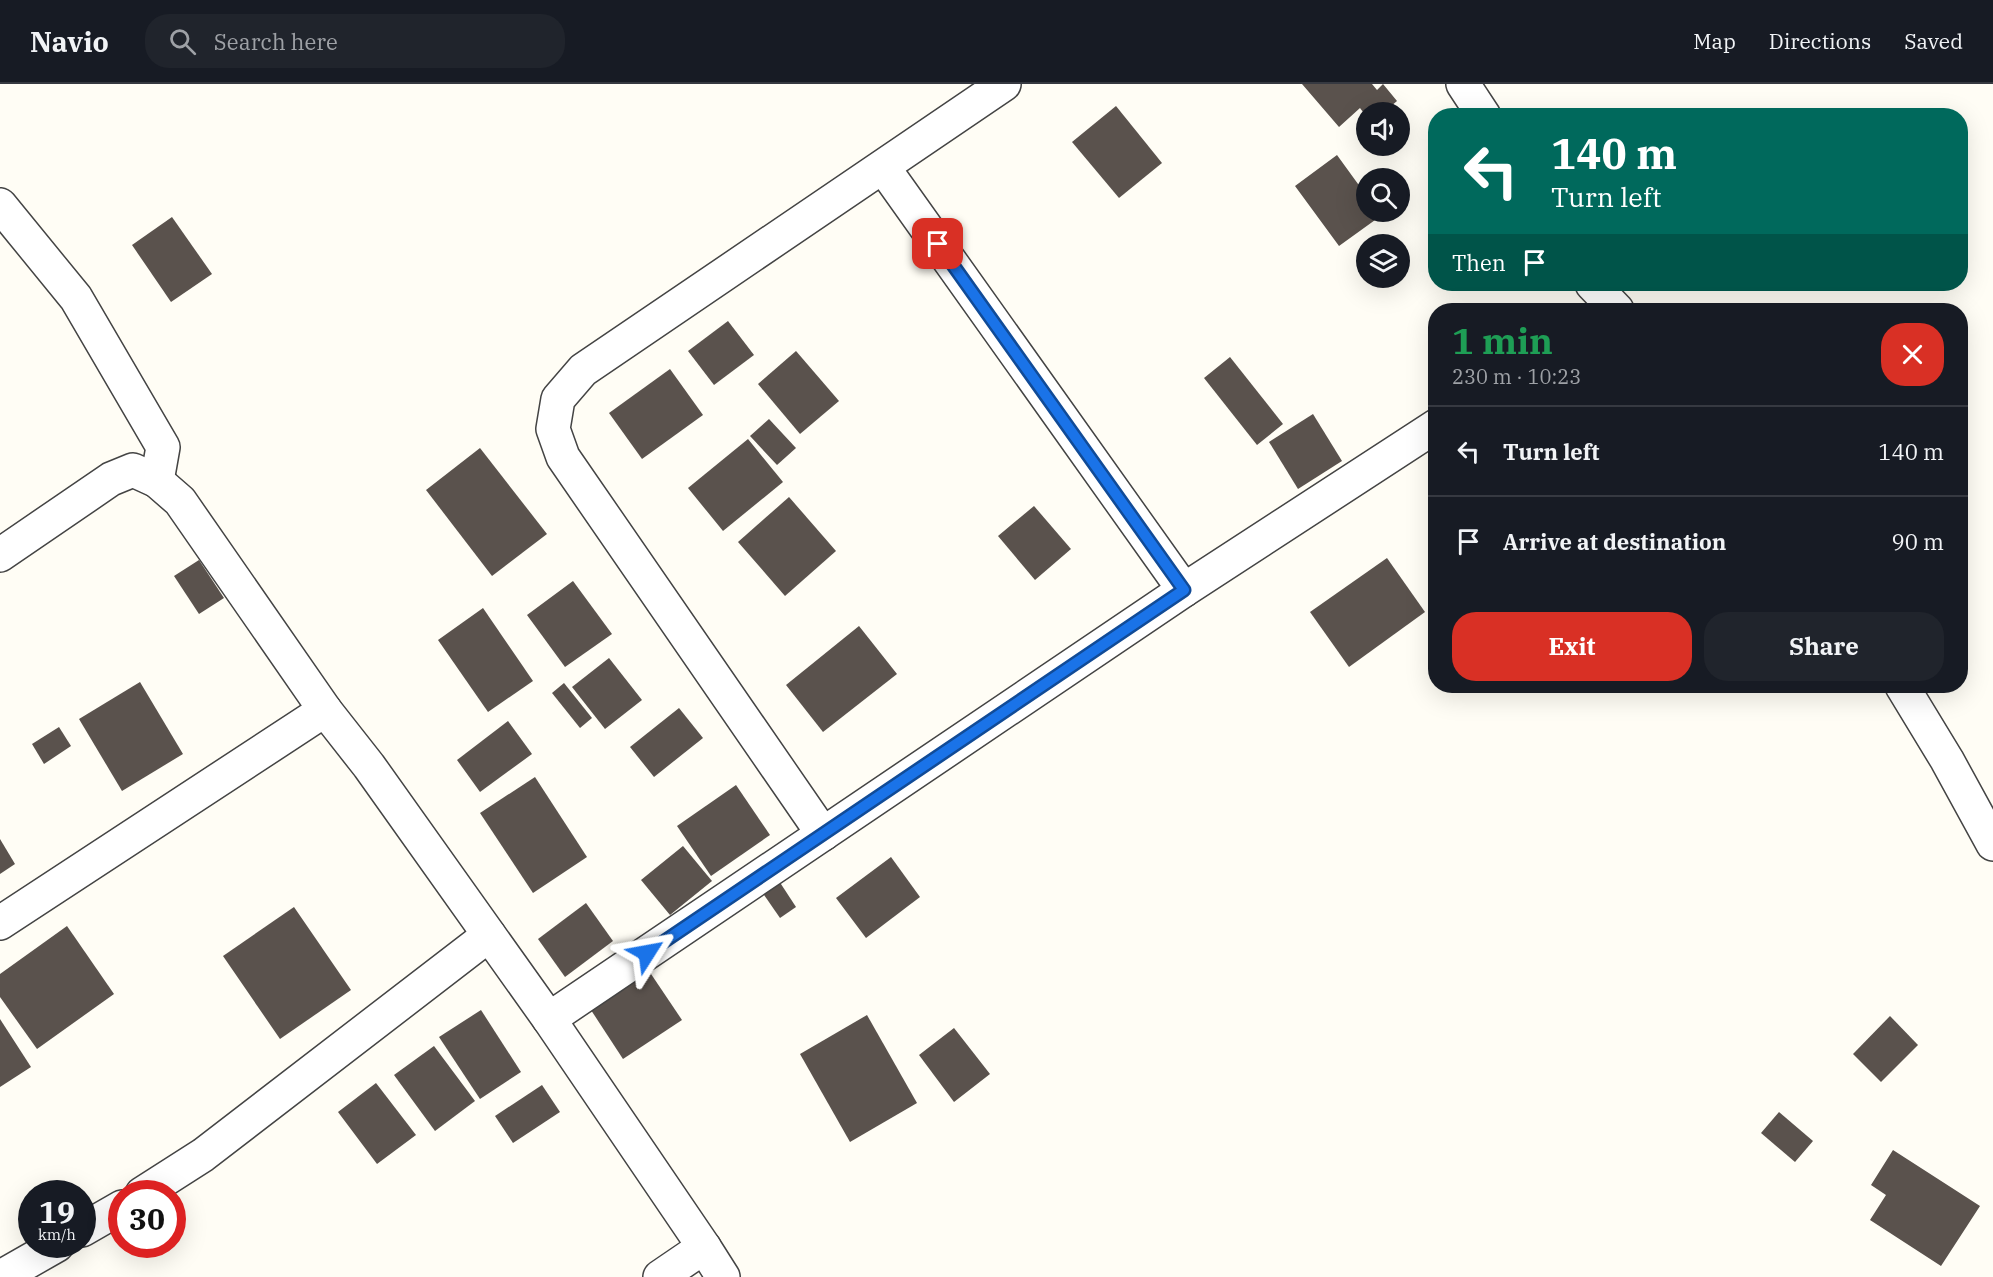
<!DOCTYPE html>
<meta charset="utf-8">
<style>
:root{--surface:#171b24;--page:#20242c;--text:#f1f3f6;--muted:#9ea1a6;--line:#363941;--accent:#d93025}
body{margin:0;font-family:"IBM Plex Serif",serif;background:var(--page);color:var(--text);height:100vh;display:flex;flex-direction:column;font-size:22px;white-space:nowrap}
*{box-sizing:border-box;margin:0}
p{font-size:20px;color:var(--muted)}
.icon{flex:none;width:33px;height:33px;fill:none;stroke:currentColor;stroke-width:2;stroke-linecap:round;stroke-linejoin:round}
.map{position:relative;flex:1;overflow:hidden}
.side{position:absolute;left:1428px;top:219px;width:540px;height:390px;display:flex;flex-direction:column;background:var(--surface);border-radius:24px;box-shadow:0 6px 24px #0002}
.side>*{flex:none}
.hud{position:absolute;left:1428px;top:24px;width:540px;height:183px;border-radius:24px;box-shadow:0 6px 24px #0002;background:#00695c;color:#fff;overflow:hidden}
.buttons{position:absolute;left:1356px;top:18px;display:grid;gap:12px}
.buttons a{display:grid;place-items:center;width:54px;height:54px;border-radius:50%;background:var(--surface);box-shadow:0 6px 24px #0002;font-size:30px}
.speed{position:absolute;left:18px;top:1096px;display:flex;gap:12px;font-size:30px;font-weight:700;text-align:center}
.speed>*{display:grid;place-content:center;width:78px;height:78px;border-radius:50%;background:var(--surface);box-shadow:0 6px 24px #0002;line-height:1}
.speed small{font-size:15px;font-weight:400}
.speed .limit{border:9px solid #d22;background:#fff;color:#111}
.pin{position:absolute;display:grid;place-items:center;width:51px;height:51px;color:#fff;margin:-26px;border-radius:12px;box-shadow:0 3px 9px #0006}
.me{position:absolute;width:66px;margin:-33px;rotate:56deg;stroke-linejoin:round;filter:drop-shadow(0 0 4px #0008)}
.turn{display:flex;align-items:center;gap:21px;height:126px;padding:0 24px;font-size:27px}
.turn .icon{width:78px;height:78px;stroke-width:2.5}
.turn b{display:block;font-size:42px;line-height:51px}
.then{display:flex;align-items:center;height:57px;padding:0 24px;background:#0003;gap:12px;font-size:22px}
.round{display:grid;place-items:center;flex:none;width:63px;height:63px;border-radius:24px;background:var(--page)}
.summary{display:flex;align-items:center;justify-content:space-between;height:102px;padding:0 24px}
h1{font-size:36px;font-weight:700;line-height:45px;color:#1e9e55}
.button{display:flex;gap:12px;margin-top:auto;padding:12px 24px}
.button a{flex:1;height:69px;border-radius:24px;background:var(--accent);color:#fff;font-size:24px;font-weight:700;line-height:69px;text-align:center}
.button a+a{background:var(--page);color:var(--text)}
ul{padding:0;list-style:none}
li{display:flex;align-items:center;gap:18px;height:90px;padding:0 24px;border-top:2px solid var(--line)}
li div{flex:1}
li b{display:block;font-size:22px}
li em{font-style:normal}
header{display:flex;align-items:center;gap:36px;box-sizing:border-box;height:84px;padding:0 30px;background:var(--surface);border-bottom:2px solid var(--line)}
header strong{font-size:28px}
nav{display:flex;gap:33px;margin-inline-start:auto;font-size:21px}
.search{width:420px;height:54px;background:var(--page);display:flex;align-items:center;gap:15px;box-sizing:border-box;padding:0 21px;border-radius:24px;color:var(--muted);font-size:22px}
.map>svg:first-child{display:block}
.building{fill:#5a524d}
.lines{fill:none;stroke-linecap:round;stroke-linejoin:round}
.street-casing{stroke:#444;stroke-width:36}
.street{stroke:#fff;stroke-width:33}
.route-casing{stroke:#114b97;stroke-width:15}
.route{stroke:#1a73e8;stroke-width:10}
</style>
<header>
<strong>Navio</strong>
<div class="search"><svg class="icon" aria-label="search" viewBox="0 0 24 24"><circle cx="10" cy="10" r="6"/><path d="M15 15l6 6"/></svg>Search here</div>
<nav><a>Map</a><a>Directions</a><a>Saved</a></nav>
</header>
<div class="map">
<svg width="1993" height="1193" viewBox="0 0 1993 1193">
<rect width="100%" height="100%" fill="#fffdf5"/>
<!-- building -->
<g class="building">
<path d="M 1302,0 L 1372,0 L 1377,6 L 1383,0 L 1397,17 L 1384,28 L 1366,28 L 1366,32 L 1360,24 L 1339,43 Z"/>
<path d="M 1116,22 L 1162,79 L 1119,114 L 1072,58 Z"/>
<path d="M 1337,71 L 1366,111 L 1366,128 L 1379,128 L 1382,131 L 1339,162 L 1295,102 Z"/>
<path d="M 172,133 L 212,190 L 171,218 L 132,161 Z"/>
<path d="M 728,237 L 754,271 L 714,301 L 688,267 Z"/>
<path d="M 796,267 L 839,317 L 800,350 L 758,300 Z"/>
<path d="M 1230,273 L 1283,340 L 1257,361 L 1204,294 Z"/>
<path d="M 670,285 L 703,331 L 642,375 L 609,329 Z"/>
<path d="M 1313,330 L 1342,377 L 1298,405 L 1269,358 Z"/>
<path d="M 769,335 L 796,364 L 777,381 L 750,352 Z"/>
<path d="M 748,355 L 783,398 L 723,447 L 688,404 Z"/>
<path d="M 480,364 L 547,450 L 492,492 L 426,406 Z"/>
<path d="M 789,413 L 836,467 L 785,512 L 738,458 Z"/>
<path d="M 1034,422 L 1071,465 L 1035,496 L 998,452 Z"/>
<path d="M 1387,474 L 1425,528 L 1349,583 L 1310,528 Z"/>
<path d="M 199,476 L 224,514 L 199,530 L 174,492 Z"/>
<path d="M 573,497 L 612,550 L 565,583 L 527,531 Z"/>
<path d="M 483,524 L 533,597 L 488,628 L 438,556 Z"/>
<path d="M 859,542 L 897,590 L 823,648 L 786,601 Z"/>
<path d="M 609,574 L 642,616 L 605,645 L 572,603 Z"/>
<path d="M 140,598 L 183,670 L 122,707 L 79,635 Z"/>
<path d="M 564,599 L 592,634 L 580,644 L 552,609 Z"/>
<path d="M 679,624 L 703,654 L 654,693 L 630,663 Z"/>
<path d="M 508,637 L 532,670 L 480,708 L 457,676 Z"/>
<path d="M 59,643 L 71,662 L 44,680 L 32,660 Z"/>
<path d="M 535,693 L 587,773 L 533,809 L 480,729 Z"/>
<path d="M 736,701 L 770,751 L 711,792 L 677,742 Z"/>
<path d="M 0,755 L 15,780 L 0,790 Z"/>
<path d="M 683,762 L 712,797 L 670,831 L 641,796 Z"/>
<path d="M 891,773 L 920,813 L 866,854 L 836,814 Z"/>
<path d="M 779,797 L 796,823 L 780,834 L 762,808 Z"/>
<path d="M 586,819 L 613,857 L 565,893 L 538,855 Z"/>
<path d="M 294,823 L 351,906 L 280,955 L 223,872 Z"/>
<path d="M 67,842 L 114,910 L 37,965 L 0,913 L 0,890 Z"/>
<path d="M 647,884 L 682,936 L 623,975 L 589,923 Z"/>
<path d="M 481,926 L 521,988 L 480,1015 L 439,953 Z"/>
<path d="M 867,931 L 917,1019 L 850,1058 L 800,970 Z"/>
<path d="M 1890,932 L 1918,961 L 1881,998 L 1853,970 Z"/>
<path d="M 0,935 L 31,983 L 0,1003 Z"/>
<path d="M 954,944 L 990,990 L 954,1018 L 919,971 Z"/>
<path d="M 434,962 L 475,1017 L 435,1047 L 394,991 Z"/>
<path d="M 376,999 L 416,1051 L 377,1080 L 338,1028 Z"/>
<path d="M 542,1001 L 560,1028 L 513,1059 L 495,1032 Z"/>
<path d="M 1779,1028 L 1813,1057 L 1795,1078 L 1761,1049 Z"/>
<path d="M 1893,1066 L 1980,1122 L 1941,1182 L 1870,1136 L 1886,1111 L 1871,1101 Z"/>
</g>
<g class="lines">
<!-- street casing -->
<g class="street-casing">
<g id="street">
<path d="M 1463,0 L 1484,32"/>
<path d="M 883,83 L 1184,506"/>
<path d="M 0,121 L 76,214 L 163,363 L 157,397"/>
<path d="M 1592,200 L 1617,226"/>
<path d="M 0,471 L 111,395 L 133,386 L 157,397 L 180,417 L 325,626"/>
<path d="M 1902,602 L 1947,676 L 1993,760"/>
<path d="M 823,750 L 563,373 L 553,345 L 558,315 L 583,286 L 1004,0"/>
<path d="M 0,839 L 325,626 L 369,682 L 549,935"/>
<path d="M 142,1110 L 203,1071 L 489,851"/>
<path d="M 82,1146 L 122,1123"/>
<path d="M 1,1193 L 57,1161"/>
<path d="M 660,1193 L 704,1163"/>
<path d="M 723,1193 L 704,1163 L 549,935 L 1184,506 L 1436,342"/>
</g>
</g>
<!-- street -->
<use href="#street" class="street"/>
</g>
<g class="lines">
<!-- route casing -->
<g class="route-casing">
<path id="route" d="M 647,869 L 1184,506 L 938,160"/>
</g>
<!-- route -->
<use href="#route" class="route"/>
</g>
</svg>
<div class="buttons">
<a><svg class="icon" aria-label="sound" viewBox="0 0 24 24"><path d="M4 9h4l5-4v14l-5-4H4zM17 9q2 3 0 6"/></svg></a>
<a><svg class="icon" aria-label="search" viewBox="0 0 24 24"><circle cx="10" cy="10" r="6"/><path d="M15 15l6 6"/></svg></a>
<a><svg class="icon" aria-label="layers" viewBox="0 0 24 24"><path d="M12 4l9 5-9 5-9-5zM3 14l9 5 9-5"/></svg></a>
</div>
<div class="speed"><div>19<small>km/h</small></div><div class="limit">30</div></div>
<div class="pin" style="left:938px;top:160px;background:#d93025"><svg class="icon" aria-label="arrive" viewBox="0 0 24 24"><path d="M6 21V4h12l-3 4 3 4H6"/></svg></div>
<svg class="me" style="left:647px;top:869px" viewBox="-20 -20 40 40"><path d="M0-17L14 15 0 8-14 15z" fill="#1a73e8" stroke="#fff" stroke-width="4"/></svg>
<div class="hud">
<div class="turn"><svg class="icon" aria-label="left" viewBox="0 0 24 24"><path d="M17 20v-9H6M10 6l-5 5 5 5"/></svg><div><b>140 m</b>Turn left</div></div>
<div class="then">Then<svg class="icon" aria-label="arrive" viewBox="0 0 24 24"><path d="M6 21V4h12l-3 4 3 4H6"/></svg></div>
</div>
<section class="side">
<div class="summary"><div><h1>1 min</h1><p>230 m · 10:23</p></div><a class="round" style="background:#d93025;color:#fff"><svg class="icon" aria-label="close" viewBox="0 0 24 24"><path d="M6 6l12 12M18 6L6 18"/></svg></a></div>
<ul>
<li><svg class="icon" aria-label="left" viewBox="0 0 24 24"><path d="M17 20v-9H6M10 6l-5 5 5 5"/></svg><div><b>Turn left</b></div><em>140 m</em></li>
<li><svg class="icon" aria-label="arrive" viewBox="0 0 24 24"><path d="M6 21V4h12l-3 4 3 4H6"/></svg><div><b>Arrive at destination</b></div><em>90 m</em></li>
</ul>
<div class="button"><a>Exit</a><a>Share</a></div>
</section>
</div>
